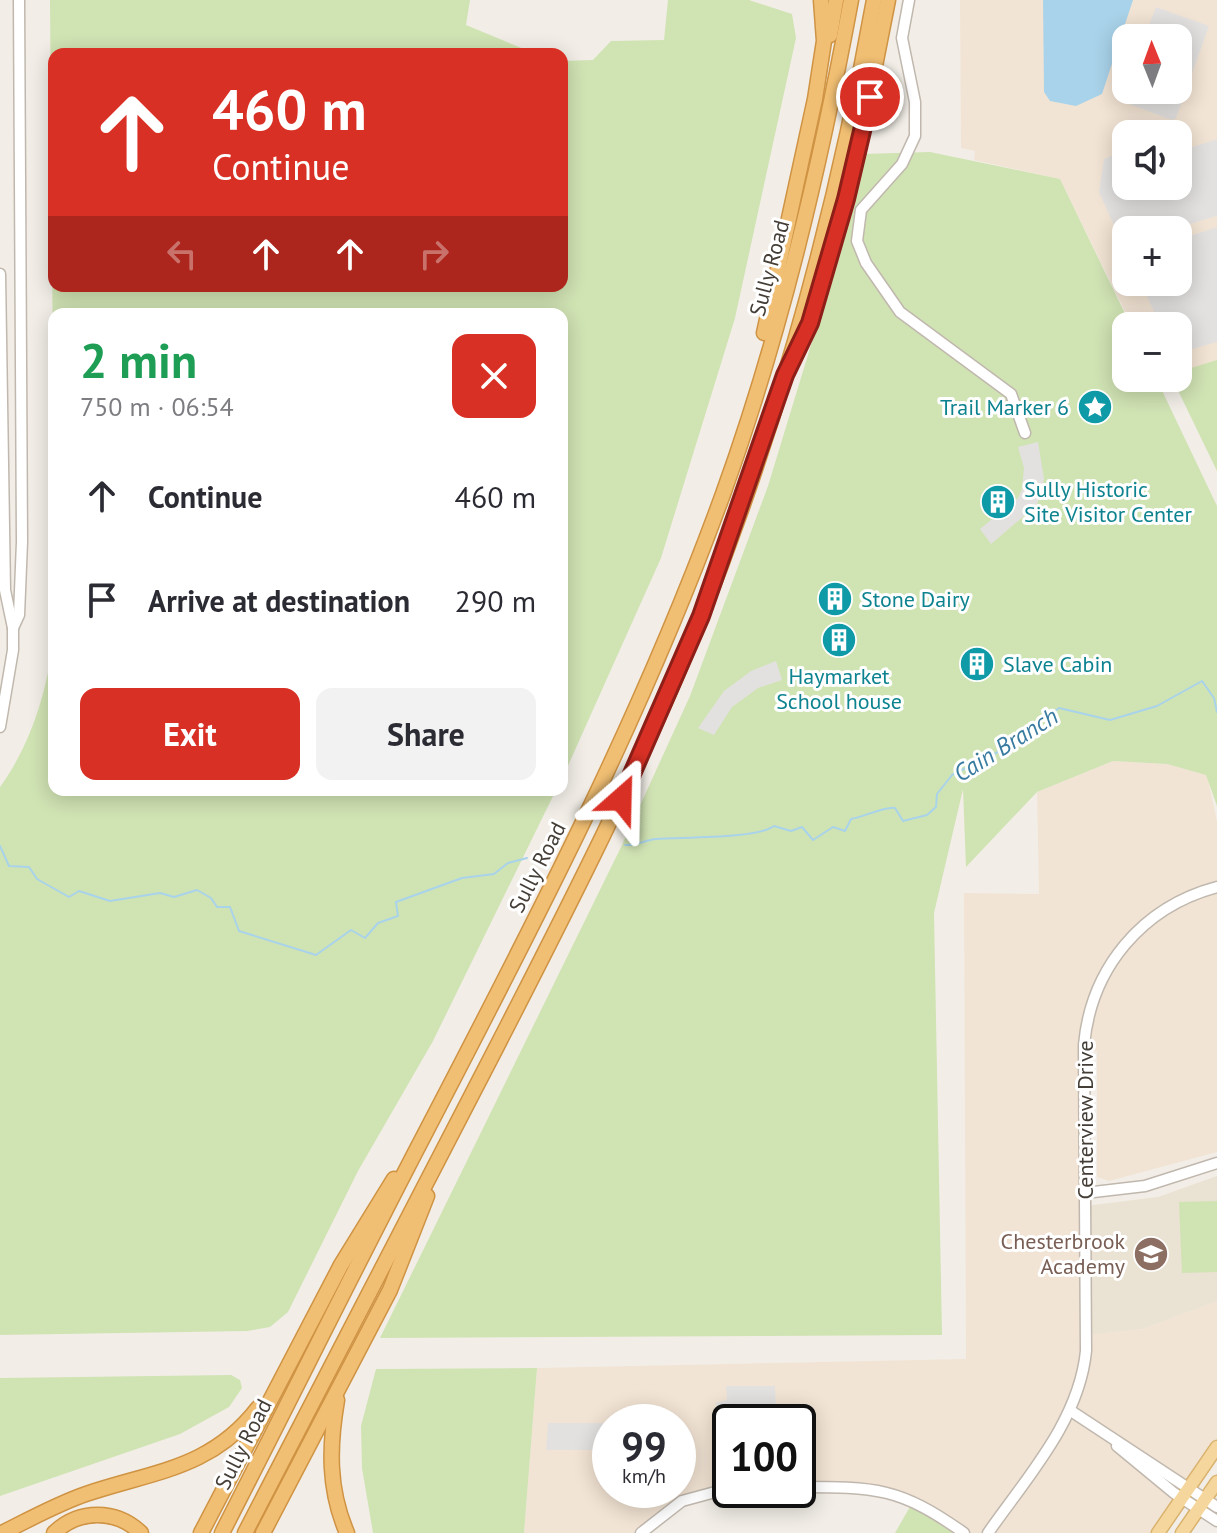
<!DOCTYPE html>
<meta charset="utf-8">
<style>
:root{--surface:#fff;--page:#f2f2f3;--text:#2b2b33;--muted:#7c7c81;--accent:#d93025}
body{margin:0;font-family:"PT Sans",sans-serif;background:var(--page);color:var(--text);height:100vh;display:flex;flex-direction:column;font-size:30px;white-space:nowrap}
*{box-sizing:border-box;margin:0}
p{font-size:26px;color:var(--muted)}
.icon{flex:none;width:44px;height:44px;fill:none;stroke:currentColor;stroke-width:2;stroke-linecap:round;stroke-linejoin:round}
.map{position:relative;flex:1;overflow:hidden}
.sheet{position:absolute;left:48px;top:308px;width:520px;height:488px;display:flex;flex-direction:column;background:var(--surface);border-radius:16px;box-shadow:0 4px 20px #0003}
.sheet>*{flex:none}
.banner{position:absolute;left:48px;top:48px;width:520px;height:244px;border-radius:16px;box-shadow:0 4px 20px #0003;background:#d93025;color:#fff;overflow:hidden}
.needle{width:52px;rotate:359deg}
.controls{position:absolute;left:1112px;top:24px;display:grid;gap:16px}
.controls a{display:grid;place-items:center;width:80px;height:80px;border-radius:16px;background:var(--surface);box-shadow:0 4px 20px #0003;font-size:40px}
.speed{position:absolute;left:592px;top:1404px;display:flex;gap:16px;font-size:40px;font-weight:700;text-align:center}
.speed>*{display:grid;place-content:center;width:104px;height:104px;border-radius:50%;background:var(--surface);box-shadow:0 4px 20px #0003;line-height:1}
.speed small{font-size:20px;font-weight:400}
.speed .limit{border:4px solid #111;border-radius:12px;background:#fff;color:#111}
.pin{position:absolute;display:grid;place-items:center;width:68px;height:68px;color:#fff;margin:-34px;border:4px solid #fff;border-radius:50%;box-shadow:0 2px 8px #0007}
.me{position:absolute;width:88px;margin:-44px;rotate:25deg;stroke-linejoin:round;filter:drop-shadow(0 0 6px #0008)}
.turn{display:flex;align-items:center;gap:28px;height:168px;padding:0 32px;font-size:36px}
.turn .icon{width:104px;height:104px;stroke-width:2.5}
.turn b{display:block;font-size:56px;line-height:68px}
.lanes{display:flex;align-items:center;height:76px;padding:0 32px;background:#0003;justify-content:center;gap:40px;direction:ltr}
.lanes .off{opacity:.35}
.round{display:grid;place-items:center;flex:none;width:84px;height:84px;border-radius:16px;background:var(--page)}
.summary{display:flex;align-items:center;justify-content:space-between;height:136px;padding:0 32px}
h1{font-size:48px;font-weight:800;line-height:60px;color:#1e9e55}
.action{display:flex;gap:16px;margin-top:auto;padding:16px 32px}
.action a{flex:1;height:92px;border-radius:16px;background:var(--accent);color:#fff;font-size:32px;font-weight:800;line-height:92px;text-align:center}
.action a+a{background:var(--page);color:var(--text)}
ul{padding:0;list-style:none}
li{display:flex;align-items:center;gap:24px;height:104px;padding:0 32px}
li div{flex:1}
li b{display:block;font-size:30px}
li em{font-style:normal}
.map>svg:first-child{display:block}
.commercial{fill:#f2e4d4;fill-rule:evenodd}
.education{fill:#eae2d2}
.green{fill:#d0e3b3}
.parking{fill:#e3e1df}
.water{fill:#a9d3ea}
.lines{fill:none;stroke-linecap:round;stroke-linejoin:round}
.stream{stroke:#a9d3ea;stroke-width:2}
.minor-casing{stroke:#c0b8ae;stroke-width:13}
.major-casing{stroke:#d9b26e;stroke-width:15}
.highway-casing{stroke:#cf9344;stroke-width:17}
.minor{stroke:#fff;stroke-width:10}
.major{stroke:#f5d79d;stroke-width:12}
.highway{stroke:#f1bf73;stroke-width:14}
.route-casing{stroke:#8d1f18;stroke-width:20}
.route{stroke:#d93025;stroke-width:14}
.labels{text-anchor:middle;stroke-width:6;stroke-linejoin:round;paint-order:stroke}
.street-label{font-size:22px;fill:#443e37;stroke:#fff}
.culture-label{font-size:22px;fill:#0d838f;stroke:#fff;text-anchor:start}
.education-label{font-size:22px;fill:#785e54;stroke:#fff;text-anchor:end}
.water-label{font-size:24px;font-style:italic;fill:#387aa0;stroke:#fff}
</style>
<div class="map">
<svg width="1217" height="1533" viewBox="0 0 1217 1533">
<rect width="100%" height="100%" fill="#f2eee7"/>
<!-- commercial -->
<g class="commercial">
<path d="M 960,0 L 1217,0 L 1217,363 L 1178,376 L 1178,326 L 1132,326 L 1060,179 L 974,160 L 975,151 L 961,148 ZM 1126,38 L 1178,38 L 1178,90 L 1126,90 ZM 1126,134 L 1178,134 L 1178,186 L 1126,186 ZM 1126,230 L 1178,230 L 1178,282 L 1126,282 Z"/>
<path d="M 1113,761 L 1167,764 L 1207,775 L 1217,821 L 1217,1152 L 1109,1181 L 1097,1177 L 1097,1051 L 1085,1053 L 1086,1335 L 1142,1329 L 1217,1301 L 1217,1447 L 1159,1533 L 964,1533 L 882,1489 L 798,1489 L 798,1422 L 730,1422 L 730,1490 L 783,1490 L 688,1498 L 646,1533 L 524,1533 L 537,1368 L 966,1359 L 964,893 L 1039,894 L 1037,792 ZM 610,1422 L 678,1422 L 678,1490 L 610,1490 Z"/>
</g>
<!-- education -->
<path class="education" d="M 1217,1176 L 1217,1301 L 1142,1329 L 1086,1335 L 1085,1206 L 1158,1197 Z"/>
<!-- green -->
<g class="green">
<path d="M 50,0 L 470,0 L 466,25 L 536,54 L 54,54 L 54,286 L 562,286 L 562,61 L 593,60 L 611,41 L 664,40 L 668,0 L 749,0 L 792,14 L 796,38 L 735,318 L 661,558 L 562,779 L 562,314 L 54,314 L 54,502 Z"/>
<path d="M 930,152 L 1060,179 L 1131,326 L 1126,326 L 1126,378 L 1156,378 L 1217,506 L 1217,806 L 1206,775 L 1167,764 L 1113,761 L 1037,792 L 966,867 L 963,789 L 934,913 L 942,1335 L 380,1338 L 622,845 L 690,696 L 768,486 L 832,276 L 862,154 Z"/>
<path d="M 1217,360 L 1217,471 L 1172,378 L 1178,378 L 1178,372 Z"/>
<path d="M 54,635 L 54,790 L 556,790 L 433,1041 L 358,1171 L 288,1312 L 270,1327 L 247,1331 L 0,1335 L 0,787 C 32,743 48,688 54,635 Z"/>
<path d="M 1217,1201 L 1217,1272 L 1182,1273 L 1179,1202 Z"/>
<path d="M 537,1368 L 524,1533 L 373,1533 L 362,1468 L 361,1426 L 376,1369 Z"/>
<path d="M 231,1375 L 240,1380 L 242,1388 L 229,1407 L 180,1434 L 0,1496 L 0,1378 Z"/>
<path d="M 911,1505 L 954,1533 L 895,1533 Z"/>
</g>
<!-- parking -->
<g class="parking">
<path d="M 1156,7 L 1209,26 L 1176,118 L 1172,120 L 1121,101 L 1126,88 L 1178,90 L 1178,38 L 1144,38 Z"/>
<path d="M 1217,139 L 1217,216 L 1169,230 L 1126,230 L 1126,242 L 1122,243 L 1099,192 L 1104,159 L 1126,150 L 1126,186 L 1178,186 L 1178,152 Z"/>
<path d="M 1217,227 L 1217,342 L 1178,353 L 1178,326 L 1161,326 L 1140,282 L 1178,282 L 1178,240 Z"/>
<path d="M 1038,442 L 1044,479 L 1037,505 L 991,544 L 980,529 L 1018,498 L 1022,489 L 1024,468 L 1018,447 Z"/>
<path d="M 776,661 L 782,680 L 758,688 L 732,707 L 714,735 L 698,728 L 724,691 L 751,671 Z"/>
<path d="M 726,1386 L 775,1386 L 776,1407 L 766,1416 L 724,1416 L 715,1403 L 727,1400 Z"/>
<path d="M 548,1423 L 605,1423 L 610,1428 L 610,1445 L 605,1450 L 546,1450 Z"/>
</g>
<!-- water -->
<path class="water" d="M 1043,0 L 1133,0 L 1102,94 L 1076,106 L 1050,101 L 1044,92 Z"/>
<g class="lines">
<!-- stream -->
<g class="stream">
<path d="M 625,845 C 637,846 645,840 656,839 C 681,837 757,839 774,826 L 791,831 L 802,827 L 813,840 L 833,827 L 845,831 L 851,819 C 863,817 886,806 895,808 L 903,821 L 927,815 L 936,807 L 937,794 L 952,775 L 1008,747 L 1059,708 L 1110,720 L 1157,706 L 1202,681 L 1214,698 L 1217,712"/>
<path d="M 0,846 L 9,866 L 29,867 L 37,879 L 69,897 L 79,891 L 110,901 L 160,893 L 174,897 L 197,890 L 211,898 L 217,907 L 230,907 L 239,931 L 316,955 L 351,930 L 365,938 L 378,923 L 398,916 L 396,902 L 462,878 L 494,874 L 508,863 L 527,858"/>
<path d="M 538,856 L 544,855"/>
</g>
<!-- minor casing -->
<g class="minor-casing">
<g id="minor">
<path d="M 909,0 L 902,38 L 915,102 L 915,136 L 902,164 L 861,210 L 857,241 L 866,263 L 900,312 L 1011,394 L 1025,433"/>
<path d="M 0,274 L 5,590 L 13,628 L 13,650 L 0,727"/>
<path d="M 13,628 L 19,615 L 22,542 L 19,0"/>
<path d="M 1085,1193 L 1145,1186 L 1217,1163"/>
<path d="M 1071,1411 L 1217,1507"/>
<path d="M 1117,1446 L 1174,1493 L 1217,1521"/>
<path d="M 798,1487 C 876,1487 899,1487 964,1533"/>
<path d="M 641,1533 L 682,1501 L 730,1488"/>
<path d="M 988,1533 C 1027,1477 1079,1421 1086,1351 L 1084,1045 C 1091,968 1142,907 1217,887"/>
</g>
</g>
<!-- major casing -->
<g class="major-casing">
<g id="major">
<path d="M 1158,1533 L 1217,1447"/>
<path d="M 1182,1533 L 1217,1482"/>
</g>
</g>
<!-- highway casing -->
<g class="highway-casing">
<g id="highway">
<path d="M 830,35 L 836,0"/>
<path d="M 815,305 L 857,157 L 888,0"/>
<path d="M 764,333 L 815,99 L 824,41 L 821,0"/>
<path d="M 337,1400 C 329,1447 328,1489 347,1533"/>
<path d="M 2,1533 C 30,1519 57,1504 86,1494 C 154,1471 211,1469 258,1408"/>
<path d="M 54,1533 C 79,1509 116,1509 141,1533"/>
<path d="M 201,1533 L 341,1265 L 394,1179"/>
<path d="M 222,1533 C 288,1404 352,1274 419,1145 C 530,932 641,720 723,494 C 781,333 820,167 851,0"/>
<path d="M 245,1533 C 328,1372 412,1211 495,1050 C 568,908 640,767 700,619 C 780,419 836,212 874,0"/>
<path d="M 263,1533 L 390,1290 L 427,1196"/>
</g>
</g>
<!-- minor -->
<use href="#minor" class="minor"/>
<!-- major -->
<use href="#major" class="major"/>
<!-- highway -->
<use href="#highway" class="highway"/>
</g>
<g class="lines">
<!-- route casing -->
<g class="route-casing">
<path id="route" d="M 621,799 L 701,616 L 785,375 L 810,323 L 846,199 L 870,97"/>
</g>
<!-- route -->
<use href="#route" class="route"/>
</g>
<!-- icons -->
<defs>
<g id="sight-disc" transform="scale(1.8)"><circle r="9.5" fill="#0f9aa8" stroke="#fff"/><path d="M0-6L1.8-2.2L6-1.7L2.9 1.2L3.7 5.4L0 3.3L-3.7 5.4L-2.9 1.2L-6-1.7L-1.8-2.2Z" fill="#fff"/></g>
<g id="building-disc" transform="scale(1.8)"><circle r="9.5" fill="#0f9aa8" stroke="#fff"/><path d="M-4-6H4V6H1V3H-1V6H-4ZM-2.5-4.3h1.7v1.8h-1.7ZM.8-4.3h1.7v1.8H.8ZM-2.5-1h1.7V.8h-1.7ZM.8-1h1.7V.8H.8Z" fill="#fff"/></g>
<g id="school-disc" transform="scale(1.8)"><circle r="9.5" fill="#8d6e63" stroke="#fff"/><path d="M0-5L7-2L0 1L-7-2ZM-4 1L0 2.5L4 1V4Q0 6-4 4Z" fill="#fff"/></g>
</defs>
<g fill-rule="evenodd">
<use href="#sight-disc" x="1095" y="407"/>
<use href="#building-disc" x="998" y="502"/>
<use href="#building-disc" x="835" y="599"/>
<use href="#building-disc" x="839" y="640"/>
<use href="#building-disc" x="977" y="664"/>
<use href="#school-disc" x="1151" y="1254"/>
</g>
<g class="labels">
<!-- street labels -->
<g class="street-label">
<text transform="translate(769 268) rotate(-75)" y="8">Sully Road</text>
<text transform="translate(537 867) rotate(-63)" y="8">Sully Road</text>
<text transform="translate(1085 1120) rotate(-90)" y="8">Centerview Drive</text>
<text transform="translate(243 1444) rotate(-63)" y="8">Sully Road</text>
</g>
<!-- culture labels -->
<g class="culture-label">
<text x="1069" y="415" text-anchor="end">Trail Marker 6</text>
<text x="1024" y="497">Sully Historic<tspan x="1024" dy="25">Site Visitor Center</tspan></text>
<text x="861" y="607">Stone Dairy</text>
<text x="1003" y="672">Slave Cabin</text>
<text x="839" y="684" text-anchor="middle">Haymarket<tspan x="839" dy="25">School house</tspan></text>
</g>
<!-- education labels -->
<g class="education-label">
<text x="1125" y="1249">Chesterbrook<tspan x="1125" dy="25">Academy</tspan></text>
</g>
<!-- water labels -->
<g class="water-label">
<text transform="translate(1006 745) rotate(-32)" y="8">Cain Branch</text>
</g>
</g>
</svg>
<div class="controls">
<a><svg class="needle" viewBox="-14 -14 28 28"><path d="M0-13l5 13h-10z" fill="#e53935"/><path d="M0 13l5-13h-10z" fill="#7c7c81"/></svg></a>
<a><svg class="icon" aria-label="sound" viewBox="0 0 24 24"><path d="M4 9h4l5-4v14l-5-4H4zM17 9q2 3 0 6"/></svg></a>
<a>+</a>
<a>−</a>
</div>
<div class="speed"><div>99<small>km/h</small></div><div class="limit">100</div></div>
<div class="pin" style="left:870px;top:97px;background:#d93025"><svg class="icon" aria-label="arrive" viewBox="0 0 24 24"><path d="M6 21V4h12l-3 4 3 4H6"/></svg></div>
<svg class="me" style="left:621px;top:799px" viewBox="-20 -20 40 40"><path d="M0-17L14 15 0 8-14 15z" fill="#d93025" stroke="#fff" stroke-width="4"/></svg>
<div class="banner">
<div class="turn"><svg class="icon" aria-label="ahead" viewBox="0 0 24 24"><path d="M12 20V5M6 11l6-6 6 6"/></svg><div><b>460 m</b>Continue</div></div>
<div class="lanes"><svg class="icon off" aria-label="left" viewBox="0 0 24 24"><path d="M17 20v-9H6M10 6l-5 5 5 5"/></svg><svg class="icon" aria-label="ahead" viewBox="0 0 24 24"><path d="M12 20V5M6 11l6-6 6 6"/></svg><svg class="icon" aria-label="ahead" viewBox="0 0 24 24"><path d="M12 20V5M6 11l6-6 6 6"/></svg><svg class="icon off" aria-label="right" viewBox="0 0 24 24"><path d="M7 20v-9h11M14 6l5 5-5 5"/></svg></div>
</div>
<section class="sheet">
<div class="summary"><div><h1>2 min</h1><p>750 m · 06:54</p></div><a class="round" style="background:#d93025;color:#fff"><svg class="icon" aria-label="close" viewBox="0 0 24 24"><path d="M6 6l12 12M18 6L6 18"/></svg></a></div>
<ul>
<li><svg class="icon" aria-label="ahead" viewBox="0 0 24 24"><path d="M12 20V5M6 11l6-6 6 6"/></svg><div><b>Continue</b></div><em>460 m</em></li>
<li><svg class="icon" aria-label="arrive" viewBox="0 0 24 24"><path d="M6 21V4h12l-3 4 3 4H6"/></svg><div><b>Arrive at destination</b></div><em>290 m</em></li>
</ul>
<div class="action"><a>Exit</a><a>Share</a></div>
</section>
</div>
